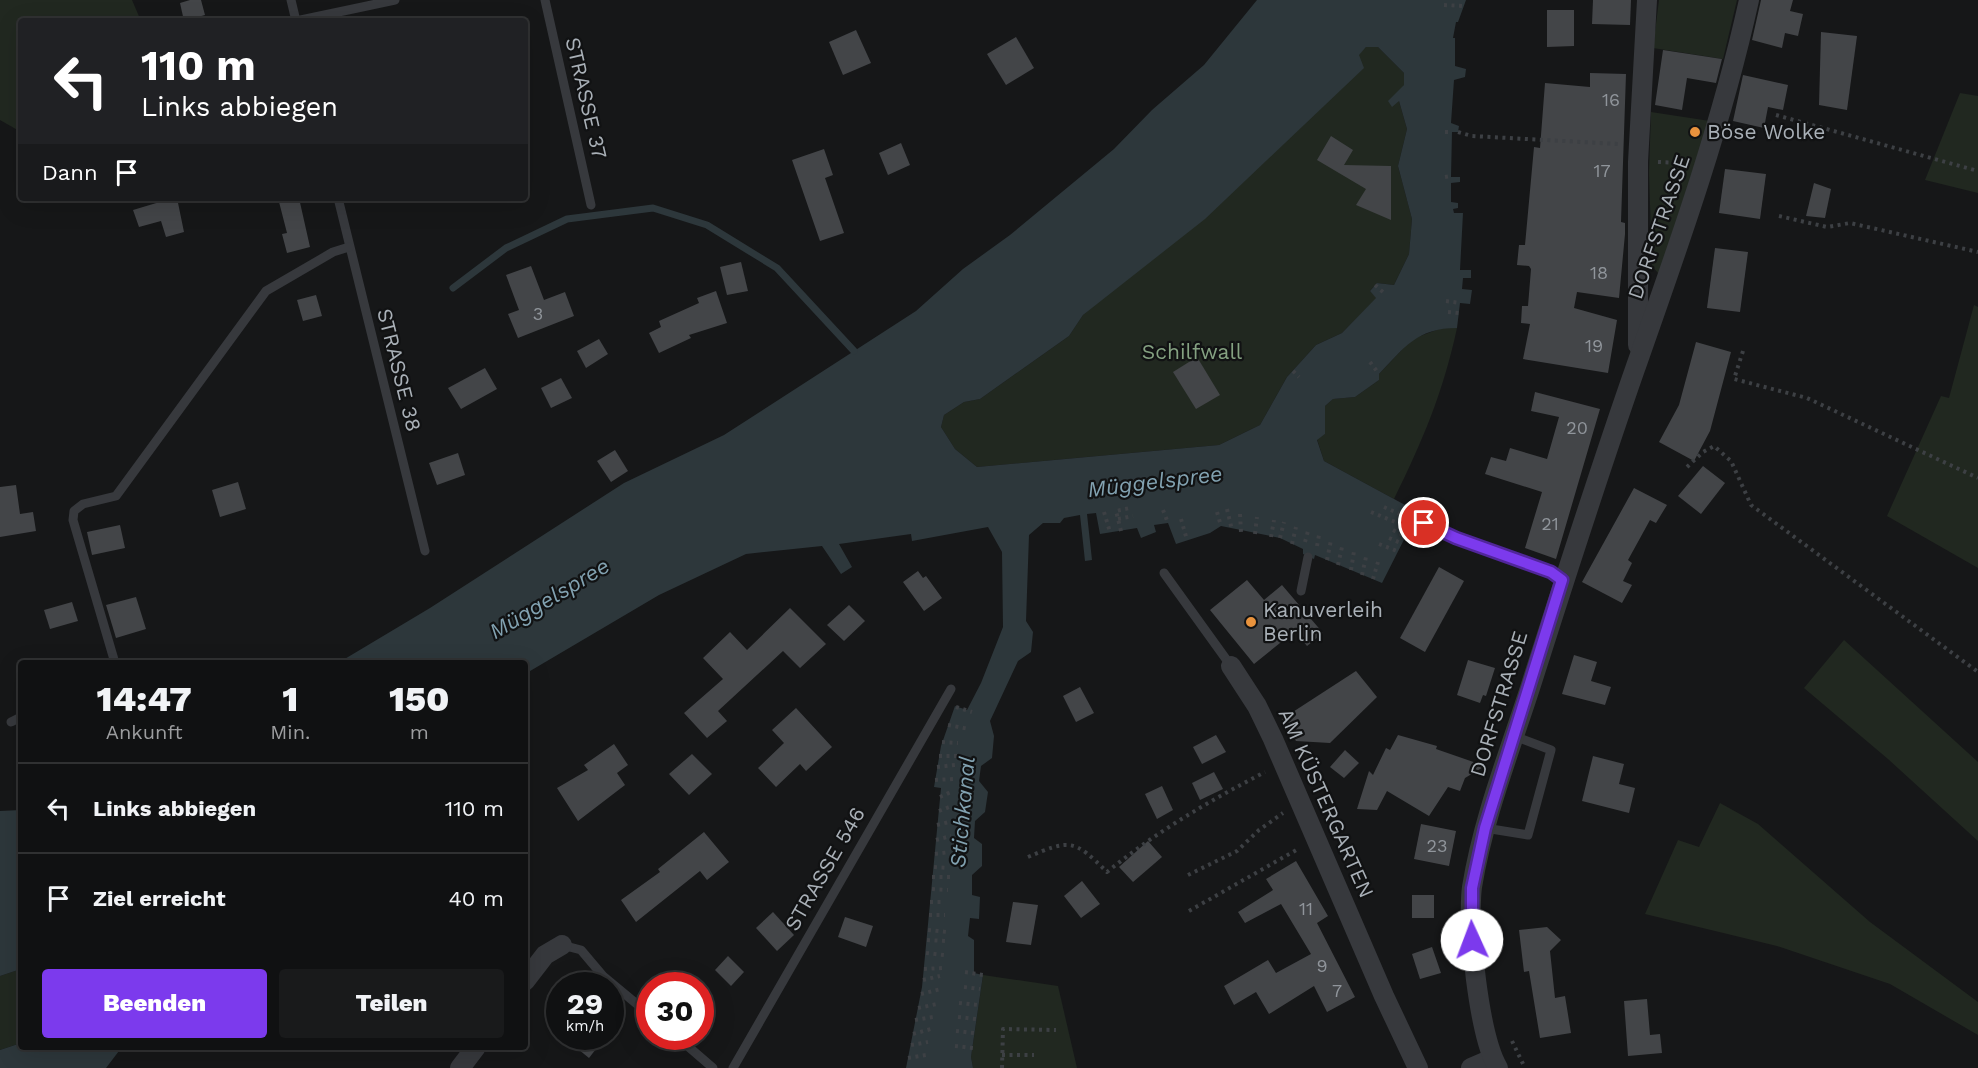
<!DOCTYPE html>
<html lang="de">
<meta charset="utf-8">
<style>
:root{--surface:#101112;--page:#191a1b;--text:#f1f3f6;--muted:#9c9d9f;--line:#303132;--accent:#7c3aed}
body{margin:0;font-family:"Work Sans",sans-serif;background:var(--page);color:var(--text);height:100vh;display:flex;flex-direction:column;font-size:22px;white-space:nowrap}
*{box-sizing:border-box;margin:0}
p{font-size:20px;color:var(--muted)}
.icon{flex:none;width:33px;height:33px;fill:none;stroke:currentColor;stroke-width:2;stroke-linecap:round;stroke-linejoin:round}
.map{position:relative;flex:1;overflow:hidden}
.details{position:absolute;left:18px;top:660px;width:510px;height:390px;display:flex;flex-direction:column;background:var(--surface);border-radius:6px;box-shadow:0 6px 24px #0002,0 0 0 2px var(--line)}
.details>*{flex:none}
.hud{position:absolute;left:18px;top:18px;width:510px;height:183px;border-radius:6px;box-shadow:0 6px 24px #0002,0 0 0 2px var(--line);background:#202124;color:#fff;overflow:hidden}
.speed{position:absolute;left:546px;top:972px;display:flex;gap:12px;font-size:30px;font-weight:700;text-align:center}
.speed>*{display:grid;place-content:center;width:78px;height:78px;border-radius:50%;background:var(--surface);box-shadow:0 6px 24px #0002,0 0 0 2px var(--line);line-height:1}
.speed small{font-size:15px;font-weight:400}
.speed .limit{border:9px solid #d22;background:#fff;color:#111}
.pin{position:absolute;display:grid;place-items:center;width:51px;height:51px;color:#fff;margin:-26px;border:3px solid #fff;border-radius:50%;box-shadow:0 2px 6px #0007}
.me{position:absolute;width:66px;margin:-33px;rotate:358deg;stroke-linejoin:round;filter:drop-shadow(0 0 4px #0008)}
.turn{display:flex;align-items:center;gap:21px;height:126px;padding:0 24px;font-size:27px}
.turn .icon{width:78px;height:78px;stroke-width:2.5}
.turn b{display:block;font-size:42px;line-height:51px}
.then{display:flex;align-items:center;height:57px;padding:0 24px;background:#0003;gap:12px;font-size:22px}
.eta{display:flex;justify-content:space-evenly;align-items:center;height:102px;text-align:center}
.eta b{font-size:36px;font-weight:800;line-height:42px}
.cta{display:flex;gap:12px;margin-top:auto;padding:12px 24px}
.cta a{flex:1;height:69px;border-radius:6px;background:var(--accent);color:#fff;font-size:24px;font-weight:800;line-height:69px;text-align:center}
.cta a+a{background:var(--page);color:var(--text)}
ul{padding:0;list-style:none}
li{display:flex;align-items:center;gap:18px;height:90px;padding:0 24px;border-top:2px solid var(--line)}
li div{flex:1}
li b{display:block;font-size:22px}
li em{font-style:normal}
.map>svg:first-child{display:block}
.green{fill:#212820}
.water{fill:#2d373b;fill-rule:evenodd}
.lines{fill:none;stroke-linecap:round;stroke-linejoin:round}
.stream{stroke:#2d373b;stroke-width:7}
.building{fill:#434548}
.path{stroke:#3d4044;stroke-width:4;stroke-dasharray:3 4.5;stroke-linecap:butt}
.service{stroke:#37393d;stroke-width:9}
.minor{stroke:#37393d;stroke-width:20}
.route-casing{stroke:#51269a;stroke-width:15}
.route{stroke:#7c3aed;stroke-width:10}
.poi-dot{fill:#e9933d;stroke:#111213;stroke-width:2}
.labels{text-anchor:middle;stroke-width:4.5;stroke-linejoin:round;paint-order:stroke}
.number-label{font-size:18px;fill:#90959b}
.street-label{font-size:21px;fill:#a9b0b7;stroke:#111213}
.poi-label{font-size:21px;fill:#a9b0b7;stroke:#111213;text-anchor:start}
.park-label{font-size:21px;fill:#84a181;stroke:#111213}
.water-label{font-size:22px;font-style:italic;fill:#82a2b1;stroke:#111213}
</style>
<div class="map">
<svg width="1978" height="1068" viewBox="0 0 1978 1068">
<rect width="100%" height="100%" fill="#161718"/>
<!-- green -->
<g class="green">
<path d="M 0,0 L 132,0 L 141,21 L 21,21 L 21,132 L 0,120 Z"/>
<path d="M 1659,0 L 1737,0 L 1723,59 L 1653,48 Z"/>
<path d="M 1366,47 L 1378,47 L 1404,73 L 1404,85 L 1399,101 L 1407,129 L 1398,166 L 1412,219 L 1409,254 L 1394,285 L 1377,283 L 1370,291 L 1377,298 L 1342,333 L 1316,345 L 1287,377 L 1260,425 L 1219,445 L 977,467 L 955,449 L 941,427 L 944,415 L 964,402 L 980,399 L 1069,336 L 1083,315 Z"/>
<path d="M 1960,93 L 1978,96 L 1978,193 L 1925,180 Z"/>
<path d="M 1651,112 L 1710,121 L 1662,271 L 1658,273 L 1652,266 L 1649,173 Z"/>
<path d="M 1974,305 L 1978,307 L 1978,568 L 1887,516 L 1941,396 L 1949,398 Z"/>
<path d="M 1442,328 L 1457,328 C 1443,393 1423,440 1394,499 L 1324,461 L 1317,439 L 1325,434 L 1325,406 L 1333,399 L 1355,397 L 1379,380 L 1379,374 L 1412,339 Z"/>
<path d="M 1844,640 L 1978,762 L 1978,841 L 1888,759 L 1804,688 Z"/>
<path d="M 1720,803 L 1758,824 L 1870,922 L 1978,1002 L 1978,1035 L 1890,984 L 1777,946 L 1645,914 L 1678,840 L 1699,847 Z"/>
<path d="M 21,969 L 21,1043 L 0,1050 L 0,976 Z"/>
<path d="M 983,975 L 1058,986 L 1077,1068 L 973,1068 L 971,1057 Z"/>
</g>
<!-- water -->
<g class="water">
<path d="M 1257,0 L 1466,0 L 1458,22 L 1456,22 L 1453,38 L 1455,38 L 1455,66 L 1466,69 L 1465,77 L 1454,80 L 1451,123 L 1459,126 L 1458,132 L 1452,132 L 1451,177 L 1460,177 L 1460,182 L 1451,183 L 1451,202 L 1458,203 L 1458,208 L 1453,209 L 1454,213 L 1463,213 L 1460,270 L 1471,270 L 1471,278 L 1463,278 L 1462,289 L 1472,290 L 1470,304 L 1460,303 L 1457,328 C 1417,328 1405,347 1379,374 L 1379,380 L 1355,397 L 1333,399 L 1325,406 L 1325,434 L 1317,440 L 1324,461 L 1418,512 L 1382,583 L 1315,555 L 1314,559 L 1303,554 L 1303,549 L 1280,538 L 1221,526 L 1210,533 L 1176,544 L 1168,523 L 1154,525 L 1156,532 L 1141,538 L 1137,528 L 1100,534 L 1096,513 L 1087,514 L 1092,560 L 1085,561 L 1080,515 L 1064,518 L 1060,523 L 1043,523 L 1029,535 L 1026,621 L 1033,632 L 1031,652 L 1018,661 L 990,721 L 994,736 L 992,758 L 981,766 L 979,781 L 988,792 L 985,812 L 975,821 L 974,838 L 982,844 L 982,866 L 972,875 L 972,895 L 980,897 L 979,919 L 970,918 L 968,936 L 974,940 L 974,973 L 983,975 L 971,1057 L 973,1068 L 906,1068 L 922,987 L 941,788 L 934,787 L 941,746 L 955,706 L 967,710 L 981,683 L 1003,627 L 1002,552 L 988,527 L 912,541 L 911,534 L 839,544 L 852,567 L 841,574 L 822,546 L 746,554 L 659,595 L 525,674 L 525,663 L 338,663 L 430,608 L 624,483 L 724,435 L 916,311 L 963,269 L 1010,235 L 1114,149 L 1152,110 L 1204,65 ZM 1366,47 L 1378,47 L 1404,73 L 1404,85 L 1388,101 L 1392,107 L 1399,101 L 1407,129 L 1398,166 L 1412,219 L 1409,254 L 1394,285 L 1377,283 L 1370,291 L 1376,298 L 1342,333 L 1316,345 L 1287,377 L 1260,425 L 1219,445 L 977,467 L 955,449 L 941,427 L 944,415 L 964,402 L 980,399 L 1069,336 L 1083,315 L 1205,219 L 1364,68 L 1359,55 Z"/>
<path d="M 21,810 L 21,969 L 0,976 L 0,811 Z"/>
<path d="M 21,1043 L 21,1047 L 31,1047 L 37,1052 L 49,1047 L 122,1047 L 106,1068 L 0,1068 L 0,1050 Z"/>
</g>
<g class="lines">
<!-- stream -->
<path class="stream" d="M 453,288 L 506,248 L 567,219 L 653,208 L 707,225 L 777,268 L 854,351"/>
</g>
<!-- building -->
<g class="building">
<path d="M 190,0 L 201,0 L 205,15 L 184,21 L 180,3 Z"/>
<path d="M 1593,0 L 1631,0 L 1630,25 L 1592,24 Z"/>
<path d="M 1761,0 L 1793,0 L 1790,11 L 1803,14 L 1798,36 L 1785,33 L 1782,48 L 1752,40 Z"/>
<path d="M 1547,10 L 1574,10 L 1574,46 L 1547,47 Z"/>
<path d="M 856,30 L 871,63 L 843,75 L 829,42 Z"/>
<path d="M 1821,32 L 1857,36 L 1847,110 L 1819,105 Z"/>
<path d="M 1016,37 L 1034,68 L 1006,85 L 987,54 Z"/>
<path d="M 1663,50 L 1722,59 L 1716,83 L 1687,78 L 1682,110 L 1655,105 Z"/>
<path d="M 1590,73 L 1626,74 L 1621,222 L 1625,223 L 1625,234 L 1619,298 L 1577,292 L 1574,308 L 1617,320 L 1608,373 L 1523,359 L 1530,324 L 1521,323 L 1522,306 L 1528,306 L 1531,269 L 1529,266 L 1517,265 L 1519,245 L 1525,245 L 1534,147 L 1540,148 L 1545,83 L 1590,87 Z"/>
<path d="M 1743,75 L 1788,85 L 1783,110 L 1768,107 L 1764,128 L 1733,121 Z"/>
<path d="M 1331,136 L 1353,150 L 1344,165 L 1391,166 L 1391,220 L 1356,205 L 1366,189 L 1317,160 Z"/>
<path d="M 901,143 L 910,165 L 888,175 L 879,153 Z"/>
<path d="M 824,149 L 833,175 L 825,178 L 844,233 L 820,241 L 792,160 Z"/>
<path d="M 1725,169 L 1766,174 L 1760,219 L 1719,213 Z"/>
<path d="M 1814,183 L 1831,189 L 1825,218 L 1806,216 Z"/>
<path d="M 173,198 L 177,198 L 184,232 L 166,237 L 161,221 L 139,227 L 133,210 Z"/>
<path d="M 278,198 L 299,198 L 310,247 L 287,253 L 282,234 L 287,233 Z"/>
<path d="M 1715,248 L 1748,252 L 1740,312 L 1707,308 Z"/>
<path d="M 741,262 L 748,291 L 727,295 L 720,267 Z"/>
<path d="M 531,266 L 544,300 L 565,292 L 574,316 L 518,338 L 508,314 L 519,310 L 506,275 Z"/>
<path d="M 716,291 L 727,323 L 689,335 L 691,338 L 659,353 L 649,333 L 661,327 L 659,321 L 699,303 L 697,298 Z"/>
<path d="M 316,295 L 322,316 L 303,321 L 297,300 Z"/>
<path d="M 599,339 L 608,354 L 586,368 L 577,351 Z"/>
<path d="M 1696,342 L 1731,352 L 1710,431 L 1694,461 L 1659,442 L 1679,405 Z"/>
<path d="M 1197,357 L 1220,395 L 1196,409 L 1173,372 Z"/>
<path d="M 485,368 L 497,389 L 461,409 L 448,388 Z"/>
<path d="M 561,378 L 572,398 L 551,408 L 541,388 Z"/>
<path d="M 1535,392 L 1600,409 L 1556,559 L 1525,548 L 1542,492 L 1485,474 L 1491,457 L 1506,461 L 1510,448 L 1547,459 L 1559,417 L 1531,411 Z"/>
<path d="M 615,450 L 628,471 L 611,482 L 597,461 Z"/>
<path d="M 458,453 L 465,475 L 437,485 L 429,463 Z"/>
<path d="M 1703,466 L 1725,483 L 1701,514 L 1678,496 Z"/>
<path d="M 238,482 L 246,509 L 220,517 L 212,490 Z"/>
<path d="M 16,485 L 20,514 L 33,512 L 36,531 L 0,537 L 0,487 Z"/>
<path d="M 1634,488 L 1667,505 L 1656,523 L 1650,520 L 1628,560 L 1632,563 L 1623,581 L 1632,585 L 1622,603 L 1582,582 Z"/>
<path d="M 120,525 L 125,548 L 92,555 L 87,532 Z"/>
<path d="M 1439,567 L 1464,581 L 1425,652 L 1400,638 Z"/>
<path d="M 918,571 L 923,578 L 926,576 L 942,598 L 924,611 L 903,582 Z"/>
<path d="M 1247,580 L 1264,600 L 1282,585 L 1323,633 L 1307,646 L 1295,631 L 1254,664 L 1210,610 Z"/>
<path d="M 136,597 L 146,629 L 116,638 L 106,605 Z"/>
<path d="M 72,602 L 78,621 L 50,629 L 44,610 Z"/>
<path d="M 849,605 L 865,621 L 844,641 L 827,625 Z"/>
<path d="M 790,608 L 826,644 L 800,668 L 783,651 L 718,711 L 727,721 L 707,738 L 684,713 L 723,679 L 703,658 L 730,632 L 747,650 Z"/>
<path d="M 1574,655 L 1597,662 L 1591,681 L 1611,687 L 1605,705 L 1562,694 Z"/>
<path d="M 1468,660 L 1495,668 L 1486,696 L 1483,695 L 1480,703 L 1457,695 Z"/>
<path d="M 1356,671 L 1377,697 L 1330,743 L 1296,741 L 1282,719 Z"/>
<path d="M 1080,687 L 1094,713 L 1076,722 L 1063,696 Z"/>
<path d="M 796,708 L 832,747 L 806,771 L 800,764 L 776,787 L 758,768 L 784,743 L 772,730 Z"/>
<path d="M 1216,735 L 1226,752 L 1202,764 L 1193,747 Z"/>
<path d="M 1398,735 L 1437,746 L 1436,749 L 1485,766 L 1465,778 L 1460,791 L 1448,787 L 1429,816 L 1387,791 L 1377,810 L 1357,809 L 1369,771 L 1373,775 L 1386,748 L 1390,750 Z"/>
<path d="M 614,744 L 628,765 L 617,773 L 625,785 L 578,821 L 557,788 L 588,770 L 584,765 Z"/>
<path d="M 1345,750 L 1359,763 L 1344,778 L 1330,767 Z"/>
<path d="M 692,754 L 712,774 L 689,795 L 669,774 Z"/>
<path d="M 1593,756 L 1624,764 L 1619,784 L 1635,788 L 1629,813 L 1582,801 Z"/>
<path d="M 1214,772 L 1223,789 L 1200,800 L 1192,783 Z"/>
<path d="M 1162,786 L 1173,810 L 1157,819 L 1145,794 Z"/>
<path d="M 1421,824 L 1456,831 L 1449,866 L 1414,859 Z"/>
<path d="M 704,832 L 729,862 L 707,880 L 700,871 L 636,922 L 621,900 L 660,872 L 658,869 Z"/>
<path d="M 1148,841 L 1162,857 L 1133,882 L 1119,867 Z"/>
<path d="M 1296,861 L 1328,916 L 1317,923 L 1355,997 L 1327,1012 L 1314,986 L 1269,1014 L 1256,992 L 1234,1005 L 1224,986 L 1268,960 L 1276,973 L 1311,954 L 1281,904 L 1245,923 L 1238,912 L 1273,890 L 1266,879 Z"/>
<path d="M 1082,881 L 1100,904 L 1081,918 L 1064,896 Z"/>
<rect x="1412" y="895" width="22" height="23"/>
<path d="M 1013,902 L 1038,905 L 1031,945 L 1006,942 Z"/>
<path d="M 773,912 L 794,935 L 777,951 L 756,928 Z"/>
<path d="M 845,917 L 873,926 L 866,947 L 838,937 Z"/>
<path d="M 1547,927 L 1561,940 L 1550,951 L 1555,998 L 1565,996 L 1571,1033 L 1540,1038 L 1529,971 L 1524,972 L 1519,930 Z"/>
<path d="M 1432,947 L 1441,973 L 1420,979 L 1412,954 Z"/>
<path d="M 728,956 L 744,972 L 731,986 L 715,970 Z"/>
<path d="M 1647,999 L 1650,1035 L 1660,1034 L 1662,1053 L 1628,1056 L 1624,1001 Z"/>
<path d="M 562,1036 L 606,1036 L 589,1058 Z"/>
</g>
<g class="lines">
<!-- path -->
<g class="path">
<path d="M 1444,5 L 1464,6"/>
<path d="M 1776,115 L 1978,171"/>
<path d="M 1445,132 L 1452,132"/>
<path d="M 1458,132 L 1472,136 L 1618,144"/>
<path d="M 1658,162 L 1683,163"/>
<path d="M 1445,177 L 1451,176"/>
<path d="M 1779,216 L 1827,227 L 1850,223 L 1978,252"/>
<path d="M 1375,285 L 1383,292"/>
<path d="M 1446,301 L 1460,303"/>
<path d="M 1448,312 L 1459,313"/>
<path d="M 1743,351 L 1734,379 L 1807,398 L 1978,478"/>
<path d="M 1370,362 L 1379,374"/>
<path d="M 1293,371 L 1299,377"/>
<path d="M 1687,467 L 1703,452 L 1714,446 L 1731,461 L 1751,505 L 1978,672"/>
<path d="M 1384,507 L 1411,519"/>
<path d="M 1227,509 L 1232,530"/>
<path d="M 1163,510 L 1168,523"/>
<path d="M 1104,512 L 1110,532"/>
<path d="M 1217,512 L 1221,526"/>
<path d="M 1371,512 L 1410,528"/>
<path d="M 1240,514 L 1241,532"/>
<path d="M 1118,519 L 1133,516"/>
<path d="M 1181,519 L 1187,540"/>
<path d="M 1393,530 L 1407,537"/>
<path d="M 1121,531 L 1116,511 L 1130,508"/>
<path d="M 1255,534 L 1257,517"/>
<path d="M 1271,537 L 1274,520"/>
<path d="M 1280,538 L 1284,522"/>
<path d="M 1389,538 L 1401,543"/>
<path d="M 1305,542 L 1308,531"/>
<path d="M 1292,544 L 1296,527"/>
<path d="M 1379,544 L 1397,551"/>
<path d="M 1317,546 L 1319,535"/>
<path d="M 1327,560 L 1331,540"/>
<path d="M 1338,565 L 1342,547"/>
<path d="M 1351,570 L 1354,551"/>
<path d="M 1362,575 L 1366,557"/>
<path d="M 1373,579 L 1378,562"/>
<path d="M 956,707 L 972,712"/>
<path d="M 948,725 L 969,729"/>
<path d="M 942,742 L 958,743"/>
<path d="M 939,756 L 957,756"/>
<path d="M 937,767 L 955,765"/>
<path d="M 935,780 L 953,779"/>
<path d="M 940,797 L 953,791"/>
<path d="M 939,811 L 952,806"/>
<path d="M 937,825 L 953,821"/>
<path d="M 936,840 L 951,836"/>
<path d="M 935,854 L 950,852"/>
<path d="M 1028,857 C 1070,839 1074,839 1107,872 C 1156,832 1209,801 1265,772"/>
<path d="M 934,867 L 948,868"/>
<path d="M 1188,875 L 1237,851 L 1259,830 L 1283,813"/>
<path d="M 932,877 L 950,877"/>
<path d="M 932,889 L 948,890"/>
<path d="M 930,902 L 945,902"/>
<path d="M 1189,911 L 1298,849"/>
<path d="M 929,915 L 945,915"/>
<path d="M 928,930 L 947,932"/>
<path d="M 927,940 L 946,941"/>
<path d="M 926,953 L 944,955"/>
<path d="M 924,969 L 942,968"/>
<path d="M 965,972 L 983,975"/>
<path d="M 923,980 L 940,976"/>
<path d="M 964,987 L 980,989"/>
<path d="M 921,994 L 941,989"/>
<path d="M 959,1003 L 978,1005"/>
<path d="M 918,1008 L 937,1004"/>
<path d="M 958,1017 L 976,1019"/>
<path d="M 915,1020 L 933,1017"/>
<path d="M 956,1031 L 974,1033"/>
<path d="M 913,1034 L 931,1029"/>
<path d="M 1512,1041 L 1525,1068"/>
<path d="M 911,1045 L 928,1042"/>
<path d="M 955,1046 L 973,1048"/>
<path d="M 1002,1055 L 1034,1055"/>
<path d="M 908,1058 L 926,1055"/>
<path d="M 1002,1068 L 1003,1029 L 1056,1030"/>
</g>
<!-- service -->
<g class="service">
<path d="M 291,0 L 296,21 L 395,0"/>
<path d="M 545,0 L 591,205"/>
<path d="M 338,198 L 425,551"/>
<path d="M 1424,523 L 1456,538 L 1551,572 L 1562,580"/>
<path d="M 1164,573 L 1231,666"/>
<path d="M 1301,591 L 1308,557"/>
<path d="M 115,663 L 73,520 L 74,511 L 83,504 L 116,496 L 266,291 L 333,252 L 349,247"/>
<path d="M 11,722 L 21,717"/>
<path d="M 1485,828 L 1528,835 L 1551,750 L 1514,736"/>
<path d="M 562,945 L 581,950 L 603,976 L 650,1015"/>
<path d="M 676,1036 L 713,1068"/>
<path d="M 733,1068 L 951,689"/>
</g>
<!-- minor -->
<g class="minor">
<path d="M 1638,345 L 1638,162 L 1647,0"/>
<path d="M 1231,666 L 1257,706 L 1273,739 L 1384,996 L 1418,1068"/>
<path d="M 525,981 L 545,955 L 562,945"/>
<path d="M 460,1068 L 476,1047"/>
<path d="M 1471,1068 L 1492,1059"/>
<path d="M 1498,1068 C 1479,1036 1467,925 1472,887 C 1483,819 1509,753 1530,688 C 1564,581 1598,475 1635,369 C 1678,247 1721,127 1749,0"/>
</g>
</g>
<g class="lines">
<!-- route casing -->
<g class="route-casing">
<path id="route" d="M 1424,523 L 1456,538 L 1551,572 L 1562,580 L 1485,828 L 1472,888 L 1472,940"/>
</g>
<!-- route -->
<use href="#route" class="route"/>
</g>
<!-- markers -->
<g class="poi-dot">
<circle cx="1695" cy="132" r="6"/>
<circle cx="1251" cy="622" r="6"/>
</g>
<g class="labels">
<!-- number labels -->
<g class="number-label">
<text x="1611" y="106">16</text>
<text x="1602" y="177">17</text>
<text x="1599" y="279">18</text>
<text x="538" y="320">3</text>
<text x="1594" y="352">19</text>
<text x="1577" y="434">20</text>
<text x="1550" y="530">21</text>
<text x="1437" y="852">23</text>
<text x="1306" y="915">11</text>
<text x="1322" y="972">9</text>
<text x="1337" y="997">7</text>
</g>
<!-- street labels -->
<g class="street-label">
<text transform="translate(586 98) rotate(77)" y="7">STRASSE 37</text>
<text transform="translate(1659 227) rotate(-71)" y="7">DORFSTRASSE</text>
<text transform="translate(399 370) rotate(76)" y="7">STRASSE 38</text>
<text transform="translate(1499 704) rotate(-73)" y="7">DORFSTRASSE</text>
<text transform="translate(1326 803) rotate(66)" y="7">AM KÜSTERGARTEN</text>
<text transform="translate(825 869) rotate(-60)" y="7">STRASSE 546</text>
</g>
<!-- poi labels -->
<g class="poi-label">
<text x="1707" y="139">Böse Wolke</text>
<text x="1263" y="617">Kanuverleih<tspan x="1263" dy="24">Berlin</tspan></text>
</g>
<!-- park labels -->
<g class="park-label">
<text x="1192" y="359">Schilfwall</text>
</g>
<!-- water labels -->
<g class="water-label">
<text transform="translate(1155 481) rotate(-7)" y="8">Müggelspree</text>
<text transform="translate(549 598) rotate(-31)" y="8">Müggelspree</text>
<text transform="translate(962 812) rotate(-85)" y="8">Stichkanal</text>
</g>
</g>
</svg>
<div class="speed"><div>29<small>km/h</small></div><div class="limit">30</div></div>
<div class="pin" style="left:1424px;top:523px;background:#d93025"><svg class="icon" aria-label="arrive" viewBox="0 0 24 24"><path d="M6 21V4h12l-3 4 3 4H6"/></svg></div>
<svg class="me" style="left:1472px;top:940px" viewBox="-20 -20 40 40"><circle r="19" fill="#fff"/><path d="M0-13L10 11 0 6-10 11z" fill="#7c3aed"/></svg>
<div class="hud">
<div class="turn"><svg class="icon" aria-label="left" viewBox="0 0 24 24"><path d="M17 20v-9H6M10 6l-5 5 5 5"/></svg><div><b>110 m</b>Links abbiegen</div></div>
<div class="then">Dann<svg class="icon" aria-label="arrive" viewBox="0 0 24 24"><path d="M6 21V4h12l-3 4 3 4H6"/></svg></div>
</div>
<section class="details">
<div class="eta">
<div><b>14:47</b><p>Ankunft</p></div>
<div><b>1</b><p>Min.</p></div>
<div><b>150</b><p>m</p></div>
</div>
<ul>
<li><svg class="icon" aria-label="left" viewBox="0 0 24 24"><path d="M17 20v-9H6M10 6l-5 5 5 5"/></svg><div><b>Links abbiegen</b></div><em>110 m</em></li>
<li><svg class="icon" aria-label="arrive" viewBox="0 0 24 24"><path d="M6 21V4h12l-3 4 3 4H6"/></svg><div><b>Ziel erreicht</b></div><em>40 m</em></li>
</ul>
<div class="cta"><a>Beenden</a><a>Teilen</a></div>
</section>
</div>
